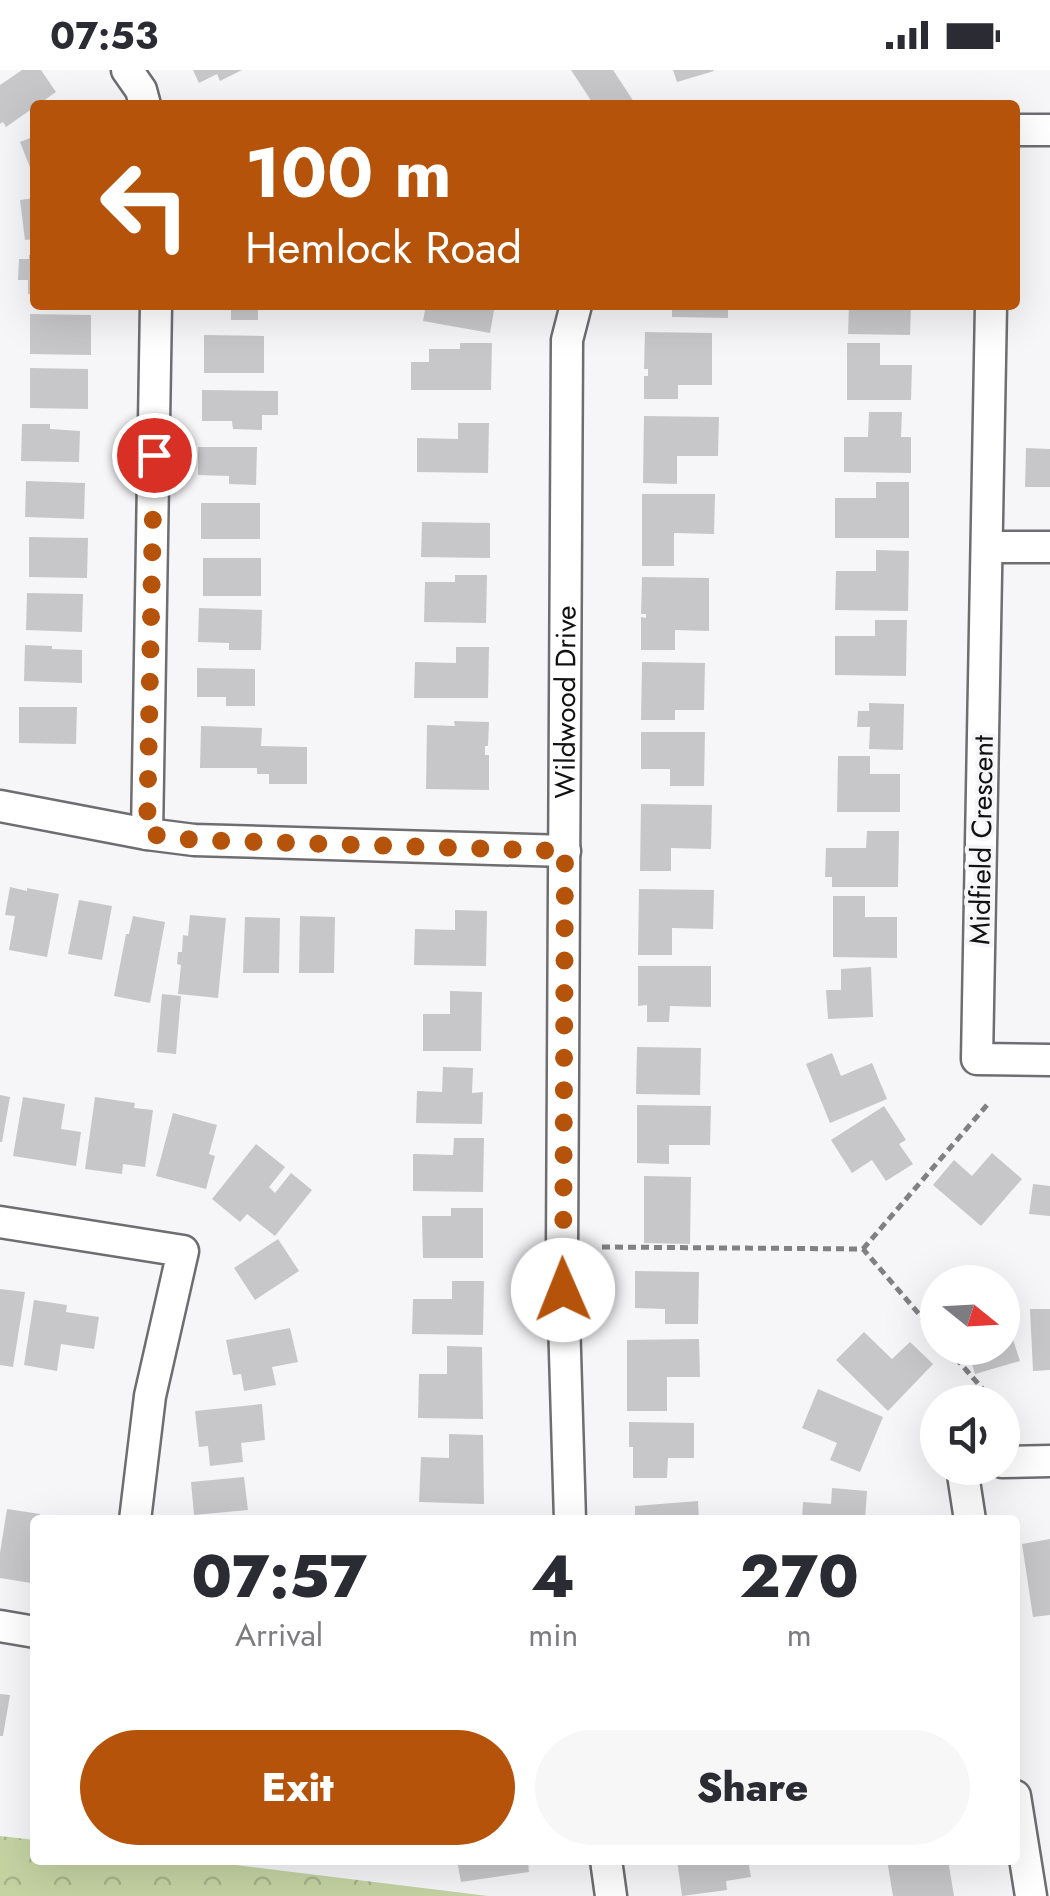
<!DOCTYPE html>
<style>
:root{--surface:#fff;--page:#f7f7f7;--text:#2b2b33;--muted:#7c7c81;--accent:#b45309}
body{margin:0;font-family:Jost,sans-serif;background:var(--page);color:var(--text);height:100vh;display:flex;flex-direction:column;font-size:38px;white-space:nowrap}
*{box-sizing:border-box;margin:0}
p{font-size:32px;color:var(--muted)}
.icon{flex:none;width:55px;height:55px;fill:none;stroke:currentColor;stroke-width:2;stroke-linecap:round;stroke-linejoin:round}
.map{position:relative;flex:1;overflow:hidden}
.details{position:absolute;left:30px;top:1445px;width:990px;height:350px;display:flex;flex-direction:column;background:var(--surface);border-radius:10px;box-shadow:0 10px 40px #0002}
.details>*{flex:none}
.guide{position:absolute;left:30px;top:30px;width:990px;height:210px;border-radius:10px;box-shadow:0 10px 40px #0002;background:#b45309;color:#fff;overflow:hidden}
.needle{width:65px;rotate:108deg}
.controls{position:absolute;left:920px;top:1195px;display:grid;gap:20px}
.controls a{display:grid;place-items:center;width:100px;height:100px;border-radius:50%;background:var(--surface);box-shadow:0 10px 40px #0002;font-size:50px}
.pin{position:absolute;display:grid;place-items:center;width:85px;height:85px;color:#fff;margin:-42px;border:5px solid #fff;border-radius:50%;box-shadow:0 2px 10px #0007}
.me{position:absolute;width:110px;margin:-55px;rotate:359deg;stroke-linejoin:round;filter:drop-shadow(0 0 8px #0008)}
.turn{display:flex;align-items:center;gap:35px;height:210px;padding:0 50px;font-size:45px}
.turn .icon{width:130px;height:130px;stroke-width:2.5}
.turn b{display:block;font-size:70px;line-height:85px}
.eta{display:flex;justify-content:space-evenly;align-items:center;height:170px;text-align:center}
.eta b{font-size:60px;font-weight:800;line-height:70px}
.cta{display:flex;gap:20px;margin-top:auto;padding:20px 50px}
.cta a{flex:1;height:115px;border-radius:60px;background:var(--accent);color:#fff;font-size:40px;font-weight:800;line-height:115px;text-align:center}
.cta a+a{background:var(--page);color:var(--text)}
.status{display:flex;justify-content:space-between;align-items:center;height:70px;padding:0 50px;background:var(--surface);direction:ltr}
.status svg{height:28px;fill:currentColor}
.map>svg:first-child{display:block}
.forest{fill:url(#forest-crowns)}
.building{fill:#c7c6c9}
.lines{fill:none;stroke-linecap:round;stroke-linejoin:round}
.minor-casing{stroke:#6e6e71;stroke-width:35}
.path{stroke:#818183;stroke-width:5;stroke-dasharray:8 5;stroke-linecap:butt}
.minor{stroke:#fff;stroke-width:30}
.route{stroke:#b45309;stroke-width:18;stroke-dasharray:0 32.4}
.labels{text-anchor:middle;stroke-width:8;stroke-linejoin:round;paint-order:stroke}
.street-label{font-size:28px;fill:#111112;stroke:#f6f6f9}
</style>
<div class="status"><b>07:53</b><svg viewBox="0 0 49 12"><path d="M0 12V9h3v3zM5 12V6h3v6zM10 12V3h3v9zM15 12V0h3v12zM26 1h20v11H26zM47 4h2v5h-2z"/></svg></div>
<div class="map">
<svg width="1050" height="1826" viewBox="0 0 1050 1826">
<defs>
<pattern id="forest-crowns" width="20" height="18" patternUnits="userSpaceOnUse" patternTransform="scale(2.5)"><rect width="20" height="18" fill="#c5d3a3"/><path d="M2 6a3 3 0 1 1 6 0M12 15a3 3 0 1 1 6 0" fill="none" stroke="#a8b48b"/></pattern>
</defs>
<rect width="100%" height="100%" fill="#f6f6f9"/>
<!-- forest -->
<path class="forest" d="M 0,1766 L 35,1770 L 35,1790 L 196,1790 L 488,1826 L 0,1826 Z"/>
<!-- building -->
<g class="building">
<path d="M 22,0 L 41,0 L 56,22 L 6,57 L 3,52 L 0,54 L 0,15 Z"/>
<path d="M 193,0 L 242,0 L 220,11 L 217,4 L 199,13 Z"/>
<path d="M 571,0 L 613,0 L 636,35 L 594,35 Z"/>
<path d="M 673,0 L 713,0 L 714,1 L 677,12 Z"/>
<path d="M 35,66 L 35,110 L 20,72 Z"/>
<path d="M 35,128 L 35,169 L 25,170 L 20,130 Z"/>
<path d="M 29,185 L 35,185 L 35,224 L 28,224 L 28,210 L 18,210 L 19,189 L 29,189 Z"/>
<path d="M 201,235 L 258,235 L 258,250 L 231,250 L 231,240 L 201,240 Z"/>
<path d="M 426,235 L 495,235 L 490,263 L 423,251 Z"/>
<path d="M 672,235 L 728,235 L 728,248 L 672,247 Z"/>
<path d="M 849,235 L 911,235 L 910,265 L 848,264 Z"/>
<path d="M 30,244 L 91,245 L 91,285 L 30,284 Z"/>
<path d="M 645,262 L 712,263 L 712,315 L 678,315 L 678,329 L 644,329 L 644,306 L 648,306 L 648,299 L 644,299 Z"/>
<path d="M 204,265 L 264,266 L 264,303 L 204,303 Z"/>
<path d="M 460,273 L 492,273 L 491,320 L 411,320 L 411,292 L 429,292 L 429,279 L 460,279 Z"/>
<path d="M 847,273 L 880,273 L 880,295 L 912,295 L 911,330 L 847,330 Z"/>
<path d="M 30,298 L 88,299 L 88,339 L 30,338 Z"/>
<path d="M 202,320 L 278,321 L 278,345 L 262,345 L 262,360 L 233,359 L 232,351 L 202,351 Z"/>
<path d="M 869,342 L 902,342 L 901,367 L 911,367 L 911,403 L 844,402 L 844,367 L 868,367 Z"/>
<path d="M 644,346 L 719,347 L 718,386 L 677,386 L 677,414 L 643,413 Z"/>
<path d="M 458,353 L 489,353 L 488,403 L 417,402 L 417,368 L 458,369 Z"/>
<path d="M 22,354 L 50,354 L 50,359 L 80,361 L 79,392 L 21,391 Z"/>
<path d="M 198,377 L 257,377 L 256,415 L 229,414 L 229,406 L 198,405 Z"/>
<path d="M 1026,378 L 1050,379 L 1050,417 L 1025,417 Z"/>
<path d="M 26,411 L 85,413 L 84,449 L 25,447 Z"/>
<path d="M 876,412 L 909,412 L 909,468 L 835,468 L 835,428 L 876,428 Z"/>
<path d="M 642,424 L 715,424 L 714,464 L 674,463 L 674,496 L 642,496 Z"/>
<rect x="201" y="433" width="59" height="36"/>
<path d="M 422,452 L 490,453 L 490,488 L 421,487 Z"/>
<path d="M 29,467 L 88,468 L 87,508 L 29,507 Z"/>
<path d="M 876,480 L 909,481 L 908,541 L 835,540 L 836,501 L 876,501 Z"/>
<rect x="203" y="488" width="58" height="38"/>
<path d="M 455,505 L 487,505 L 486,553 L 424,552 L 425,512 L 455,512 Z"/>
<path d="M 642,507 L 709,508 L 709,561 L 675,560 L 675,580 L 641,580 L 641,547 L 646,548 L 646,544 L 641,544 Z"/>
<path d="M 27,523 L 83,524 L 82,562 L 26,560 Z"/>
<path d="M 199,538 L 262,540 L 261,580 L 229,580 L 229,573 L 198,572 Z"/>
<path d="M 875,550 L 907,550 L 906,606 L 835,605 L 835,566 L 875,566 Z"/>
<path d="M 25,575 L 52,576 L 52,579 L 82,580 L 82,613 L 24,611 Z"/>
<path d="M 456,577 L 489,577 L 488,628 L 414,628 L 415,592 L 456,593 Z"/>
<path d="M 642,592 L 705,593 L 704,640 L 675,640 L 675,650 L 641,650 Z"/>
<path d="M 197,598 L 255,599 L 255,636 L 226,636 L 226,627 L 197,627 Z"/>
<path d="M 869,633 L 904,634 L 903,680 L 869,679 L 870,657 L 857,657 L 858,641 L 869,641 Z"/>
<path d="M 19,637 L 77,637 L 76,674 L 19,673 Z"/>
<path d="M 454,651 L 489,652 L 488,676 L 485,676 L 485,685 L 489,685 L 489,720 L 426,719 L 427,655 L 455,656 Z"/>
<path d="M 201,656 L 262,658 L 261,676 L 307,677 L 307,714 L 269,714 L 269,704 L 257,704 L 257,698 L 200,698 Z"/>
<path d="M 641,662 L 705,662 L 704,716 L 670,716 L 670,699 L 641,699 Z"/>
<path d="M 838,686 L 870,686 L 870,704 L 900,704 L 900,742 L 837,742 Z"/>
<path d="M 641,734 L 712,735 L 711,779 L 671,778 L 671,801 L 640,801 Z"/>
<path d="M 867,761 L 899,761 L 898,817 L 832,817 L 832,807 L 825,807 L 826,778 L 866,778 Z"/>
<path d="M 10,817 L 27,821 L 27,818 L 59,824 L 47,887 L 9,880 L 15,846 L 5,845 Z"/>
<path d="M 639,819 L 714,820 L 713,859 L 672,858 L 672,885 L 638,885 Z"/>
<path d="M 833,826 L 865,826 L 865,847 L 897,847 L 897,888 L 833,887 Z"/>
<path d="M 79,830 L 112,836 L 102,890 L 68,884 Z"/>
<path d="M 455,840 L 487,841 L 486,896 L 414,895 L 415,859 L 455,860 Z"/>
<path d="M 190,845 L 226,848 L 218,928 L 178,924 L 181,895 L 177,894 L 178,882 L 182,882 L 183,865 L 188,866 Z"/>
<path d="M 133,846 L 165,852 L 150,933 L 114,926 L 126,864 L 129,864 Z"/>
<path d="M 300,846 L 335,847 L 334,903 L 299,903 Z"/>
<path d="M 245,847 L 280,848 L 279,903 L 243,903 Z"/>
<path d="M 638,896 L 711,896 L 711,937 L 670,936 L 669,952 L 647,952 L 647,935 L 638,936 Z"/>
<path d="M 871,897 L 873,947 L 828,949 L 826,920 L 841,920 L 841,899 Z"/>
<path d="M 450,921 L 482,922 L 481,981 L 423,981 L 423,944 L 450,944 Z"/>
<path d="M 162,924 L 181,926 L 176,984 L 157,982 Z"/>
<path d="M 637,977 L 701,978 L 700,1025 L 636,1024 Z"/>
<path d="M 832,983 L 841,1006 L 872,993 L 887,1029 L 830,1053 L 806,994 Z"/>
<path d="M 443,997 L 473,998 L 472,1023 L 483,1022 L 482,1054 L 416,1053 L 417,1021 L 442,1022 Z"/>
<path d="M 0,1025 L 10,1027 L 2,1072 L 0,1072 Z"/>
<path d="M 23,1027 L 65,1034 L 61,1059 L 81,1062 L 76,1096 L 13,1086 Z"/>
<path d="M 95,1027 L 135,1033 L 134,1038 L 153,1040 L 145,1097 L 123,1094 L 122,1104 L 85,1099 Z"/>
<path d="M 637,1035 L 711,1036 L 710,1075 L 669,1075 L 669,1094 L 637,1093 Z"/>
<path d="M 884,1036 L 906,1070 L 899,1074 L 913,1094 L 886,1111 L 872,1090 L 852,1103 L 831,1070 Z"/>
<path d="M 173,1043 L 217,1055 L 209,1084 L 215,1086 L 206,1119 L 156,1106 Z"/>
<path d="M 454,1068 L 484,1068 L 483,1122 L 413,1121 L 413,1084 L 453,1085 Z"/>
<path d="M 256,1074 L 285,1097 L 269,1117 L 275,1123 L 291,1103 L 312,1120 L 275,1166 L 247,1144 L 240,1152 L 212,1129 Z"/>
<path d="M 992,1083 L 1022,1109 L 981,1156 L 933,1115 L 954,1090 L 972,1106 Z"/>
<path d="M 644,1106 L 691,1107 L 690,1174 L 644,1173 Z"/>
<path d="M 1033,1114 L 1050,1116 L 1050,1146 L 1029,1144 Z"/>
<path d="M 451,1138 L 483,1138 L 483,1188 L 423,1188 L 422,1146 L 451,1146 Z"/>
<path d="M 278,1169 L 299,1201 L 255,1230 L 234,1198 Z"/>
<path d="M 635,1201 L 699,1202 L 698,1254 L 665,1254 L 665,1239 L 635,1238 Z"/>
<path d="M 452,1211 L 484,1211 L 483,1265 L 412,1264 L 413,1229 L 452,1229 Z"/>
<path d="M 0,1219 L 25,1222 L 13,1297 L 0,1295 Z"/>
<path d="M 34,1230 L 67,1235 L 66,1242 L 99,1247 L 94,1279 L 61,1274 L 57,1301 L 24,1295 Z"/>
<path d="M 1003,1239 L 1020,1291 L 975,1304 L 967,1278 L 1002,1278 Z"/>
<path d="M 1030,1239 L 1050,1239 L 1050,1300 L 1033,1301 Z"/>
<path d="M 290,1258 L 298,1292 L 272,1297 L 276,1315 L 244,1321 L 241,1304 L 233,1305 L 226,1270 Z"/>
<path d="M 864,1262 L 892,1289 L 910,1272 L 933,1294 L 888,1341 L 836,1290 Z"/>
<path d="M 699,1269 L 700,1307 L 667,1307 L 667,1341 L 627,1341 L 627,1270 Z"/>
<path d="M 447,1276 L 482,1277 L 483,1349 L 418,1348 L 419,1304 L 447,1304 Z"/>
<path d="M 818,1319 L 883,1347 L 860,1402 L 830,1390 L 837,1373 L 802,1358 Z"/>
<path d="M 262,1334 L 265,1370 L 241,1373 L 243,1392 L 210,1396 L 208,1376 L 199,1377 L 195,1341 Z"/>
<path d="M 629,1352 L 694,1353 L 694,1388 L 668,1388 L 667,1408 L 633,1408 L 633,1377 L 629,1377 Z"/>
<path d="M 449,1364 L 483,1365 L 484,1434 L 419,1432 L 421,1387 L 449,1388 Z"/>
<path d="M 244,1407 L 248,1440 L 194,1445 L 191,1412 Z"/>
<path d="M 832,1418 L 867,1421 L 865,1450 L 802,1450 L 803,1432 L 831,1434 Z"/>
<path d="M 698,1431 L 699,1450 L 635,1450 L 635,1436 Z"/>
<path d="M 7,1439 L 40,1444 L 39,1450 L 35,1450 L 35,1506 L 32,1505 L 31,1513 L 0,1508 L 0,1483 Z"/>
<path d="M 1050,1469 L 1050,1545 L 1033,1547 L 1022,1474 Z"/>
<path d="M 0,1624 L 10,1625 L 3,1666 L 0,1666 Z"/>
<path d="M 457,1790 L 528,1790 L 529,1802 L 461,1812 Z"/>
<path d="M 677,1790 L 748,1790 L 751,1807 L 726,1811 L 727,1820 L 682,1826 Z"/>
<path d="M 887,1790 L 948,1790 L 954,1826 L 893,1826 Z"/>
</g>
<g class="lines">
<!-- minor casing -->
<g class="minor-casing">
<g id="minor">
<path d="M 127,0 L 141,20 L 145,35"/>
<path d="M 1015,60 L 1050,60"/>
<path d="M 991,235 L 977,989 L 1050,990"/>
<path d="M 987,477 L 1050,477"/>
<path d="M 0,736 L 147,764 L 194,770 L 565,781"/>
<path d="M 147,764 L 156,235"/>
<path d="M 0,1152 L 183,1181 L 150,1326 L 135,1450"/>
<path d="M 1002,1392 L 1050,1391"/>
<path d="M 962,1398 L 970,1450"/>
<path id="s1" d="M 570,1450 L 562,1182 L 567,270 L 576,235"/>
<path d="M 0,1556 L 35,1562"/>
<path d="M 1015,1726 L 1031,1826"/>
<path d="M 606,1790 L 611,1826"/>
</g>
</g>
<!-- path -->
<g class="path">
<path d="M 602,1177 L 863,1179 L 938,1266"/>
<path d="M 863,1179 L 987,1035"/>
<path d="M 947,1278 L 994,1332"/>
</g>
<!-- minor -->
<use href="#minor" class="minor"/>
</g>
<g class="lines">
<!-- route -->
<path class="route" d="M 154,385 L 147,764 L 194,770 L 565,781 L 563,1220"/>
</g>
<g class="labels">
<!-- street labels -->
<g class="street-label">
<text dy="10" stroke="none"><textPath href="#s1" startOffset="818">Wildwood Drive</textPath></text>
<text transform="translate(981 770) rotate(-89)" y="10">Midfield Crescent</text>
</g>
</g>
</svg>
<div class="controls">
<a><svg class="needle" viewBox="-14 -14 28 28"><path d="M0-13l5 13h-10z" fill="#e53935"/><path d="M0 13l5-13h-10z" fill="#7c7c81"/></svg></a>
<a><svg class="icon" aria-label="sound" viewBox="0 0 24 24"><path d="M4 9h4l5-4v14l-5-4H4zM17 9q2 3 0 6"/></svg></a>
</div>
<div class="pin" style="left:154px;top:385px;background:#d93025"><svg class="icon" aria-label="arrive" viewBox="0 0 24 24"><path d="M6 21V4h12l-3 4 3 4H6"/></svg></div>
<svg class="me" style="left:563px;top:1220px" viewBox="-20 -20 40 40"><circle r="19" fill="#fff"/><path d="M0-13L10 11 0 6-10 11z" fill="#b45309"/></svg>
<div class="guide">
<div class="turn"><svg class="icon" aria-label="left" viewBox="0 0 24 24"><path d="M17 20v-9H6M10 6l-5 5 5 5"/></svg><div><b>100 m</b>Hemlock Road</div></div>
</div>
<section class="details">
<div class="eta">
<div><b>07:57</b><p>Arrival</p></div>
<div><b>4</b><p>min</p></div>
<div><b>270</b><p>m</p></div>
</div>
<div class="cta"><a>Exit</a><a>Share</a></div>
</section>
</div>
